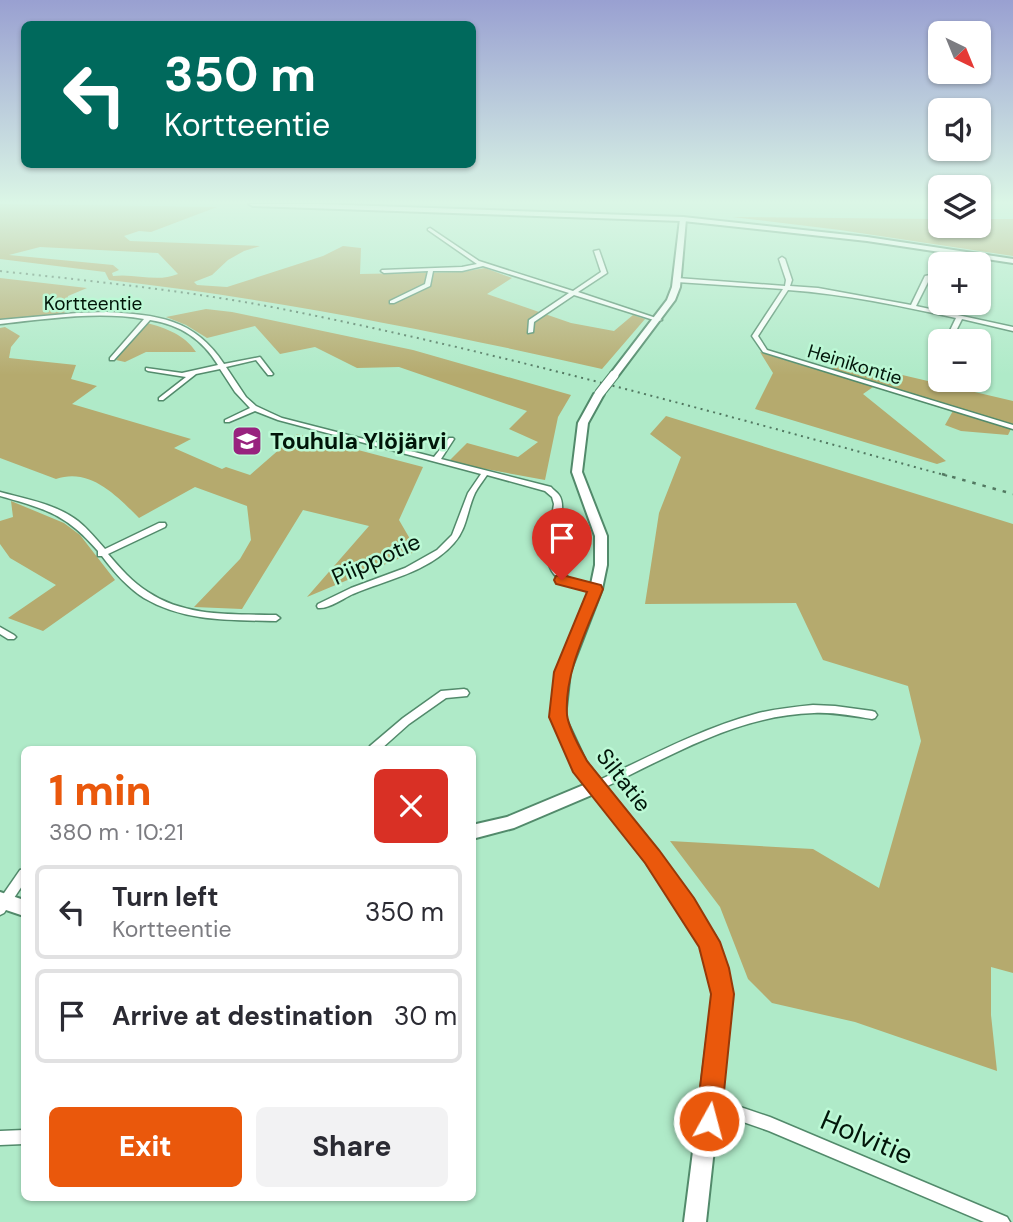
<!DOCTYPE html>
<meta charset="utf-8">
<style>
:root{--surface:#fff;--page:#f2f2f3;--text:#2b2b33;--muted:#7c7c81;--line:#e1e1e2;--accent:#ea580c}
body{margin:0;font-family:"DM Sans",sans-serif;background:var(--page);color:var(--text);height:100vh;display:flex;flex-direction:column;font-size:26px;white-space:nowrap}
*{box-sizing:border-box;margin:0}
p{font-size:23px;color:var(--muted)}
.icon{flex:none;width:38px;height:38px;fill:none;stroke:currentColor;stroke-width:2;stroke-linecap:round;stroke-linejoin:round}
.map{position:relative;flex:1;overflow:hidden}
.side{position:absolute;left:21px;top:746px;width:455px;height:455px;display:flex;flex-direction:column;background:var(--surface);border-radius:10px;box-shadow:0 2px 5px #0004}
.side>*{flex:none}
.hud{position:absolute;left:21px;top:21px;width:455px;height:147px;border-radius:10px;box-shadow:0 2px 5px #0004;background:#00695c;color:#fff;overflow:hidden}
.needle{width:46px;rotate:137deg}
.fabs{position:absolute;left:928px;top:21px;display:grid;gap:14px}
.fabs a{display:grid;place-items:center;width:63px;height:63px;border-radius:10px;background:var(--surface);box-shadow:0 2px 5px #0004;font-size:35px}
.pin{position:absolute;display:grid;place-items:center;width:60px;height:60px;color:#fff;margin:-72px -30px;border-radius:50% 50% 50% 0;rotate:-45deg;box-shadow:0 0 7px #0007}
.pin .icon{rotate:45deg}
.me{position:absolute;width:77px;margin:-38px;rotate:7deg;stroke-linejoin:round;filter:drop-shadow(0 0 5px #0008)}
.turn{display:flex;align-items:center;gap:24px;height:147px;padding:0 28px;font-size:32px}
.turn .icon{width:91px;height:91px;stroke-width:2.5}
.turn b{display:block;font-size:49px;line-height:60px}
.round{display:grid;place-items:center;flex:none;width:74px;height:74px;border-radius:10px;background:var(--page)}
.headline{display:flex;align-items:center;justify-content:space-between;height:119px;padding:0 28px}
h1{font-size:42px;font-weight:800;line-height:52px;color:var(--accent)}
.action{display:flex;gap:14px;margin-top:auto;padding:14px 28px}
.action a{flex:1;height:80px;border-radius:10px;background:var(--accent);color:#fff;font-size:28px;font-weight:800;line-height:80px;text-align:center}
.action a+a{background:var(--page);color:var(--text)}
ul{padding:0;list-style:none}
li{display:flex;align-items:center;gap:21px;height:94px;margin:0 14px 10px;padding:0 14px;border:4px solid var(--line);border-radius:10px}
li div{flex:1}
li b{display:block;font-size:26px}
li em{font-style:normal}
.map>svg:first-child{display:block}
.green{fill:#b5aa6e;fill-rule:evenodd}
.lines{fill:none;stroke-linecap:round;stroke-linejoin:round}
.street-casing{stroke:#528a6b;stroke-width:3}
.secondary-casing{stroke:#528a6b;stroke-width:4}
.primary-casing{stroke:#528a6b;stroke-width:4}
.street{fill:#fff;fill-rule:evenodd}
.secondary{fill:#fff;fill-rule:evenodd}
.primary{fill:#fff;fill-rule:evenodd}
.rail-far1{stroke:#527861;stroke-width:2;stroke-dasharray:2 4.5;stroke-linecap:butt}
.rail{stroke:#527861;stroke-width:2.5;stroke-dasharray:3.5 7;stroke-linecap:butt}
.secondary-bridge-casing{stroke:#528a6b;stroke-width:11;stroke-linecap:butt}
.secondary-bridge{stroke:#fff;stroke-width:9}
.route{fill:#ea580c;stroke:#983908;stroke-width:2}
.labels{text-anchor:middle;stroke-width:5;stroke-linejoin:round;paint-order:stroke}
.far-street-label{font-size:19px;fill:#011509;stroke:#bcf8d5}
.poi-label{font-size:23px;font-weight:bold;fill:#011509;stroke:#bcf8d5;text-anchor:start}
.street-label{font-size:23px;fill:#011509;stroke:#bcf8d5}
.near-street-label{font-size:28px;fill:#011509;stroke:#bcf8d5}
</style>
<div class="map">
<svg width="1013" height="1222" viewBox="0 0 1013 1222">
<rect width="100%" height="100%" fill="#afeac8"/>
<!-- green -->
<g class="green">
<path d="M 0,204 L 217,207 L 151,232 L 139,231 L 124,236 L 130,241 L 260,246 L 244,251 L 228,260 L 212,275 L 194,282 L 197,285 L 227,287 L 323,256 L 343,246 L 361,248 L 360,274 L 462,272 L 485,268 L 512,278 L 487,294 L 571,323 L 614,331 L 633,315 L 645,319 L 602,369 C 439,332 276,299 109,280 L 105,272 L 0,259 ZM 40,247 L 158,253 L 178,274 C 156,283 136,273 113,276 L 112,273 L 119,270 L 113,265 L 9,255 Z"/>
<path d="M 732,217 L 940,219 L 940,226 L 978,226 L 978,219 L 1013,219 L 1013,256 L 840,230 Z"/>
<path d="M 0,278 L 87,288 L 68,296 L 64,314 L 0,320 Z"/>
<path d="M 206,309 L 232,312 L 413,350 L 571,395 L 558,417 L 545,480 L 448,462 L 467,443 L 518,457 L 538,442 L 509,429 L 527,411 L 399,367 L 357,368 L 315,347 L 280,354 L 255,326 L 207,338 L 186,325 L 166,317 Z"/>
<path d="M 147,323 C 166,328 185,335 196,352 L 146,352 L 125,362 L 116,360 Z"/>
<path d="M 5,327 L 20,336 L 11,347 L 9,358 L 76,365 L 71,379 L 97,386 L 72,404 L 191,439 L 174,448 L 222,469 L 226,467 L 250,475 L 297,434 L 423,467 L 399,520 L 417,551 L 307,597 L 369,526 L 303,510 L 242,609 L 194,607 L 240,559 L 251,540 L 247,506 L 195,487 L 139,518 C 117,496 90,467 56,479 L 0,458 L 0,328 Z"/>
<path d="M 760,352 L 824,372 L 847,362 L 1013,401 L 1013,425 L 1008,435 L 961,431 L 945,425 L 954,409 L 876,385 L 863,394 L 946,461 L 937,464 L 755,409 L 773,373 Z"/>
<path d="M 666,416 L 1013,524 L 1013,973 L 991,967 L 991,1015 L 997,1071 L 855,1022 L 772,1003 L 748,979 L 720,907 L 670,841 L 813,849 L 879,888 L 921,741 L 908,686 L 823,660 L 796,603 L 645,604 L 659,513 L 681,457 L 650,434 Z"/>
<path d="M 11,501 L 64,523 L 80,535 L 115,580 L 43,631 L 8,618 L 56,585 L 10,558 L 0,544 L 0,521 L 13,517 Z"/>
</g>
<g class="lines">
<!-- street casing -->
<g class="street-casing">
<g id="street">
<path d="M 430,228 L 479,261 L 573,291 L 601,272 L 594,251 L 599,250 L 607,273 L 578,292 L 662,320 L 657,321 L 574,295 L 534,322 L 533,332 L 528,333 L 529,320 L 569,293 L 483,266 L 462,271 L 433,271 L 430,286 L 394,303 L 390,303 L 390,301 L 425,284 L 428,271 L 384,273 L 381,271 L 382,270 L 462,267 L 477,264 L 428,230 L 428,229 Z"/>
<path d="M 782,257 L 785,259 L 792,280 L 790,286 L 818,288 L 911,305 L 925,276 L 930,275 L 931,276 L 916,306 L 1013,327 L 1013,331 L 962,319 L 951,341 L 945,341 L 956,318 C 901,306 845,294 788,290 L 758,336 L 767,350 L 1013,425 L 1013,429 L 763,352 L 752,336 L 783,289 L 677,282 L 674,280 L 677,278 L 785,286 L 786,280 L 779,259 Z"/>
<path d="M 106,312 C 157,315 194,318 224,364 L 260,357 L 273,374 L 272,375 L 268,375 L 256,360 L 226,367 L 246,397 L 256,406 L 271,413 L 282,418 L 434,457 L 449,438 L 453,438 L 454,439 L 441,459 L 551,487 C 553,490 557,492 559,495 C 572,514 538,559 568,577 C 577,583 588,584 599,587 L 600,589 L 596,592 C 584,589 569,587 559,579 C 537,562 551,526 554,504 L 552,497 L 545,491 L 487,475 C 483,481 478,487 475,493 C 467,510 467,529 454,543 C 429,572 386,580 353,594 C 342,599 329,609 318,608 L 317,606 L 318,604 L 351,588 L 405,568 L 437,550 L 452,535 L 468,493 L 481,474 L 278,420 L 255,411 L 229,422 L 225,422 L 225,420 L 250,408 L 235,392 L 220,369 L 196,374 L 163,400 L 159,400 L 159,398 L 186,377 L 148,371 L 146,370 L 146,368 L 182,373 L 218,365 C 202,339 181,325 150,320 L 114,360 L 110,360 L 110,358 L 144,319 C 97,311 47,319 0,324 L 0,320 L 77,313 Z"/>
<path d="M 0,492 C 26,499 56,504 78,521 C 88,529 96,539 105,549 L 159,523 L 165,523 L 166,525 L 165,527 L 108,554 C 120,568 132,582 148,592 C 185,617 233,614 276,615 L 280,618 L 276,621 C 232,620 184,622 144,598 C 127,587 114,572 102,556 L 98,556 L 98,551 C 66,514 46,509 0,496 Z"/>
<path d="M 0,627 L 14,635 L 16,637 L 14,639 L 8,639 L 0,634 Z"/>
<path d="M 464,689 L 467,690 L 469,693 L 467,696 L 446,698 L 409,724 L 381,749 L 369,749 L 370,746 L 403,718 L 441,691 Z"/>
<path d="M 813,705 L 835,706 L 872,711 L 875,712 L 877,715 L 875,718 L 872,719 C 853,716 833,712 814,713 C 736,715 667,758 599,790 L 595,791 L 591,790 L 590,787 L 591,784 C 645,759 697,730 755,714 C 774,709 793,707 813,705 Z"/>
<path d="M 24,869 L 24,883 L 4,913 L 0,915 L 0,899 L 20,870 Z"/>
<path d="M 711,1097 L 770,1117 L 1007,1217 L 1010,1222 L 984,1222 L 769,1131 L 706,1109 L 704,1104 L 706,1099 Z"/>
<path d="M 24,1130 L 24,1144 L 0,1145 L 0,1131 Z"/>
</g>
</g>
<!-- secondary casing -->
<g class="secondary-casing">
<g id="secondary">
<path d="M 683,217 L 686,219 L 680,287 L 675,300 L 617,377 L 611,377 L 611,373 L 667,300 L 672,287 L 680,219 Z"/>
<path d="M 599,391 L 604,394 L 588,423 L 582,472 L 607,536 L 607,565 L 602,589 L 570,672 L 565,717 L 586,762 L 658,852 L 715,936 L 727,968 L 731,994 L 706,1222 L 684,1222 L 713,994 L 709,968 L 702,946 L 646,862 L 594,794 L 514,828 L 472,839 L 472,825 L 507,817 L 586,784 L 575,770 L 551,717 L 556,672 L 590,589 L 595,565 L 595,536 L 572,472 L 578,423 L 594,394 Z"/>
<path d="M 0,892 L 24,900 L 24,916 L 0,908 Z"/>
</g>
</g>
<!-- primary casing -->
<g class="primary-casing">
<path id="primary" d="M 249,204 L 318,204 L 683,217 L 867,237 L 1013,259 L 1013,263 L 867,241 L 683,221 L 253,206 Z"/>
</g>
<!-- street -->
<use href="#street" class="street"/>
<!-- secondary -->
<use href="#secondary" class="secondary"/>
<!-- primary -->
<use href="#primary" class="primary"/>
<!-- rail-far1 -->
<path class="rail-far1" d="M 0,271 C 91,281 182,290 272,307 C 501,352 724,415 948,476"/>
<!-- rail -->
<path class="rail" d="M 942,474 L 1013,494"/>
<!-- secondary-bridge casing -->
<g class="secondary-bridge-casing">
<path id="secondary-bridge" d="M 599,394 L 614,375"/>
</g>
<!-- secondary-bridge -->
<use href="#secondary-bridge" class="secondary-bridge"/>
</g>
<!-- sky -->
<linearGradient id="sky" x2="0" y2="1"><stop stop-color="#99a0d1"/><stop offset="0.54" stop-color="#dbf6e6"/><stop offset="1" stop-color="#dbf6e6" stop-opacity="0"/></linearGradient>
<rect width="1013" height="375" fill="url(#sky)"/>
<!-- route -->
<path class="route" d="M 562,575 L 601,585 L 603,589 C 588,628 564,672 567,715 C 569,730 580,748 587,761 L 659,850 L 694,898 L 720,942 L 729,968 L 734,994 L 721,1121 L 718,1130 L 709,1133 L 700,1130 L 696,1121 L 711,994 L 699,947 L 645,863 L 573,772 L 549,717 L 554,672 L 587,592 L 556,584 L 554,580 L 556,576 Z"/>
<!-- icons -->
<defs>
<g id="school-square" transform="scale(1.575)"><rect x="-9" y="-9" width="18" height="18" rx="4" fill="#98227e" stroke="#bcf8d5"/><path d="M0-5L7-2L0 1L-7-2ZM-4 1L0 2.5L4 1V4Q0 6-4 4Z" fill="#fff"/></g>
</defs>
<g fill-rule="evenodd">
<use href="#school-square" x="247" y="441"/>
</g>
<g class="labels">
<!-- far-street labels -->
<g class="far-street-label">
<text x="93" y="310">Kortteentie</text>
<text transform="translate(855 364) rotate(17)" y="7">Heinikontie</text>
</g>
<!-- poi labels -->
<g class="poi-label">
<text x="270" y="449">Touhula Ylöjärvi</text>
</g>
<!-- street labels -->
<g class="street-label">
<text transform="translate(376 559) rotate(-24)" y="8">Piippotie</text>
<text transform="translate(624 780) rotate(52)" y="8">Siltatie</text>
</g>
<!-- near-street labels -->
<g class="near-street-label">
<text transform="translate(867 1137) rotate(23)" y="10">Holvitie</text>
</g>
</g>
</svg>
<div class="fabs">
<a><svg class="needle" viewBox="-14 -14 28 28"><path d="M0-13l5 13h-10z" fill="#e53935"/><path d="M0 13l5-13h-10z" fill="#7c7c81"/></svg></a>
<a><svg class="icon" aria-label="sound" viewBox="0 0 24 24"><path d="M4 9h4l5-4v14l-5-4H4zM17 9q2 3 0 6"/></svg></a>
<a><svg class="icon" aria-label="layers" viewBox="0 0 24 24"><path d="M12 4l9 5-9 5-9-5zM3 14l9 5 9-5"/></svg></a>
<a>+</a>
<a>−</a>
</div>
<div class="pin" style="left:562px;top:580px;background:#d93025"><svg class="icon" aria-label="arrive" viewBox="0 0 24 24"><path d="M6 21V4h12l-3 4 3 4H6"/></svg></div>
<svg class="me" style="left:709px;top:1121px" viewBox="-20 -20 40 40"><circle r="17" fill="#ea580c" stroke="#fff" stroke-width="3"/><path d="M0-11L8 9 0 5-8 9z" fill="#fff"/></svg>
<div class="hud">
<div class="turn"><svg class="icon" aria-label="left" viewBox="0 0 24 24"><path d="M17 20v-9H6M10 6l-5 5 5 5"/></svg><div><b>350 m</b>Kortteentie</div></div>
</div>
<section class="side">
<div class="headline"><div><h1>1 min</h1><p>380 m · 10:21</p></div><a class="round" style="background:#d93025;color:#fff"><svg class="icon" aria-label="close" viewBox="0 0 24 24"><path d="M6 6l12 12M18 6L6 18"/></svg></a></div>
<ul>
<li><svg class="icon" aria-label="left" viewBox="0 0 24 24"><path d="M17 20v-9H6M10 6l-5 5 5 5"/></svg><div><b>Turn left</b><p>Kortteentie</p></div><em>350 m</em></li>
<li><svg class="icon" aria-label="arrive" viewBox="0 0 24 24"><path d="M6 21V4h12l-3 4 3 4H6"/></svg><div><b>Arrive at destination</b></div><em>30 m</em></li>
</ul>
<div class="action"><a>Exit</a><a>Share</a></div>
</section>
</div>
